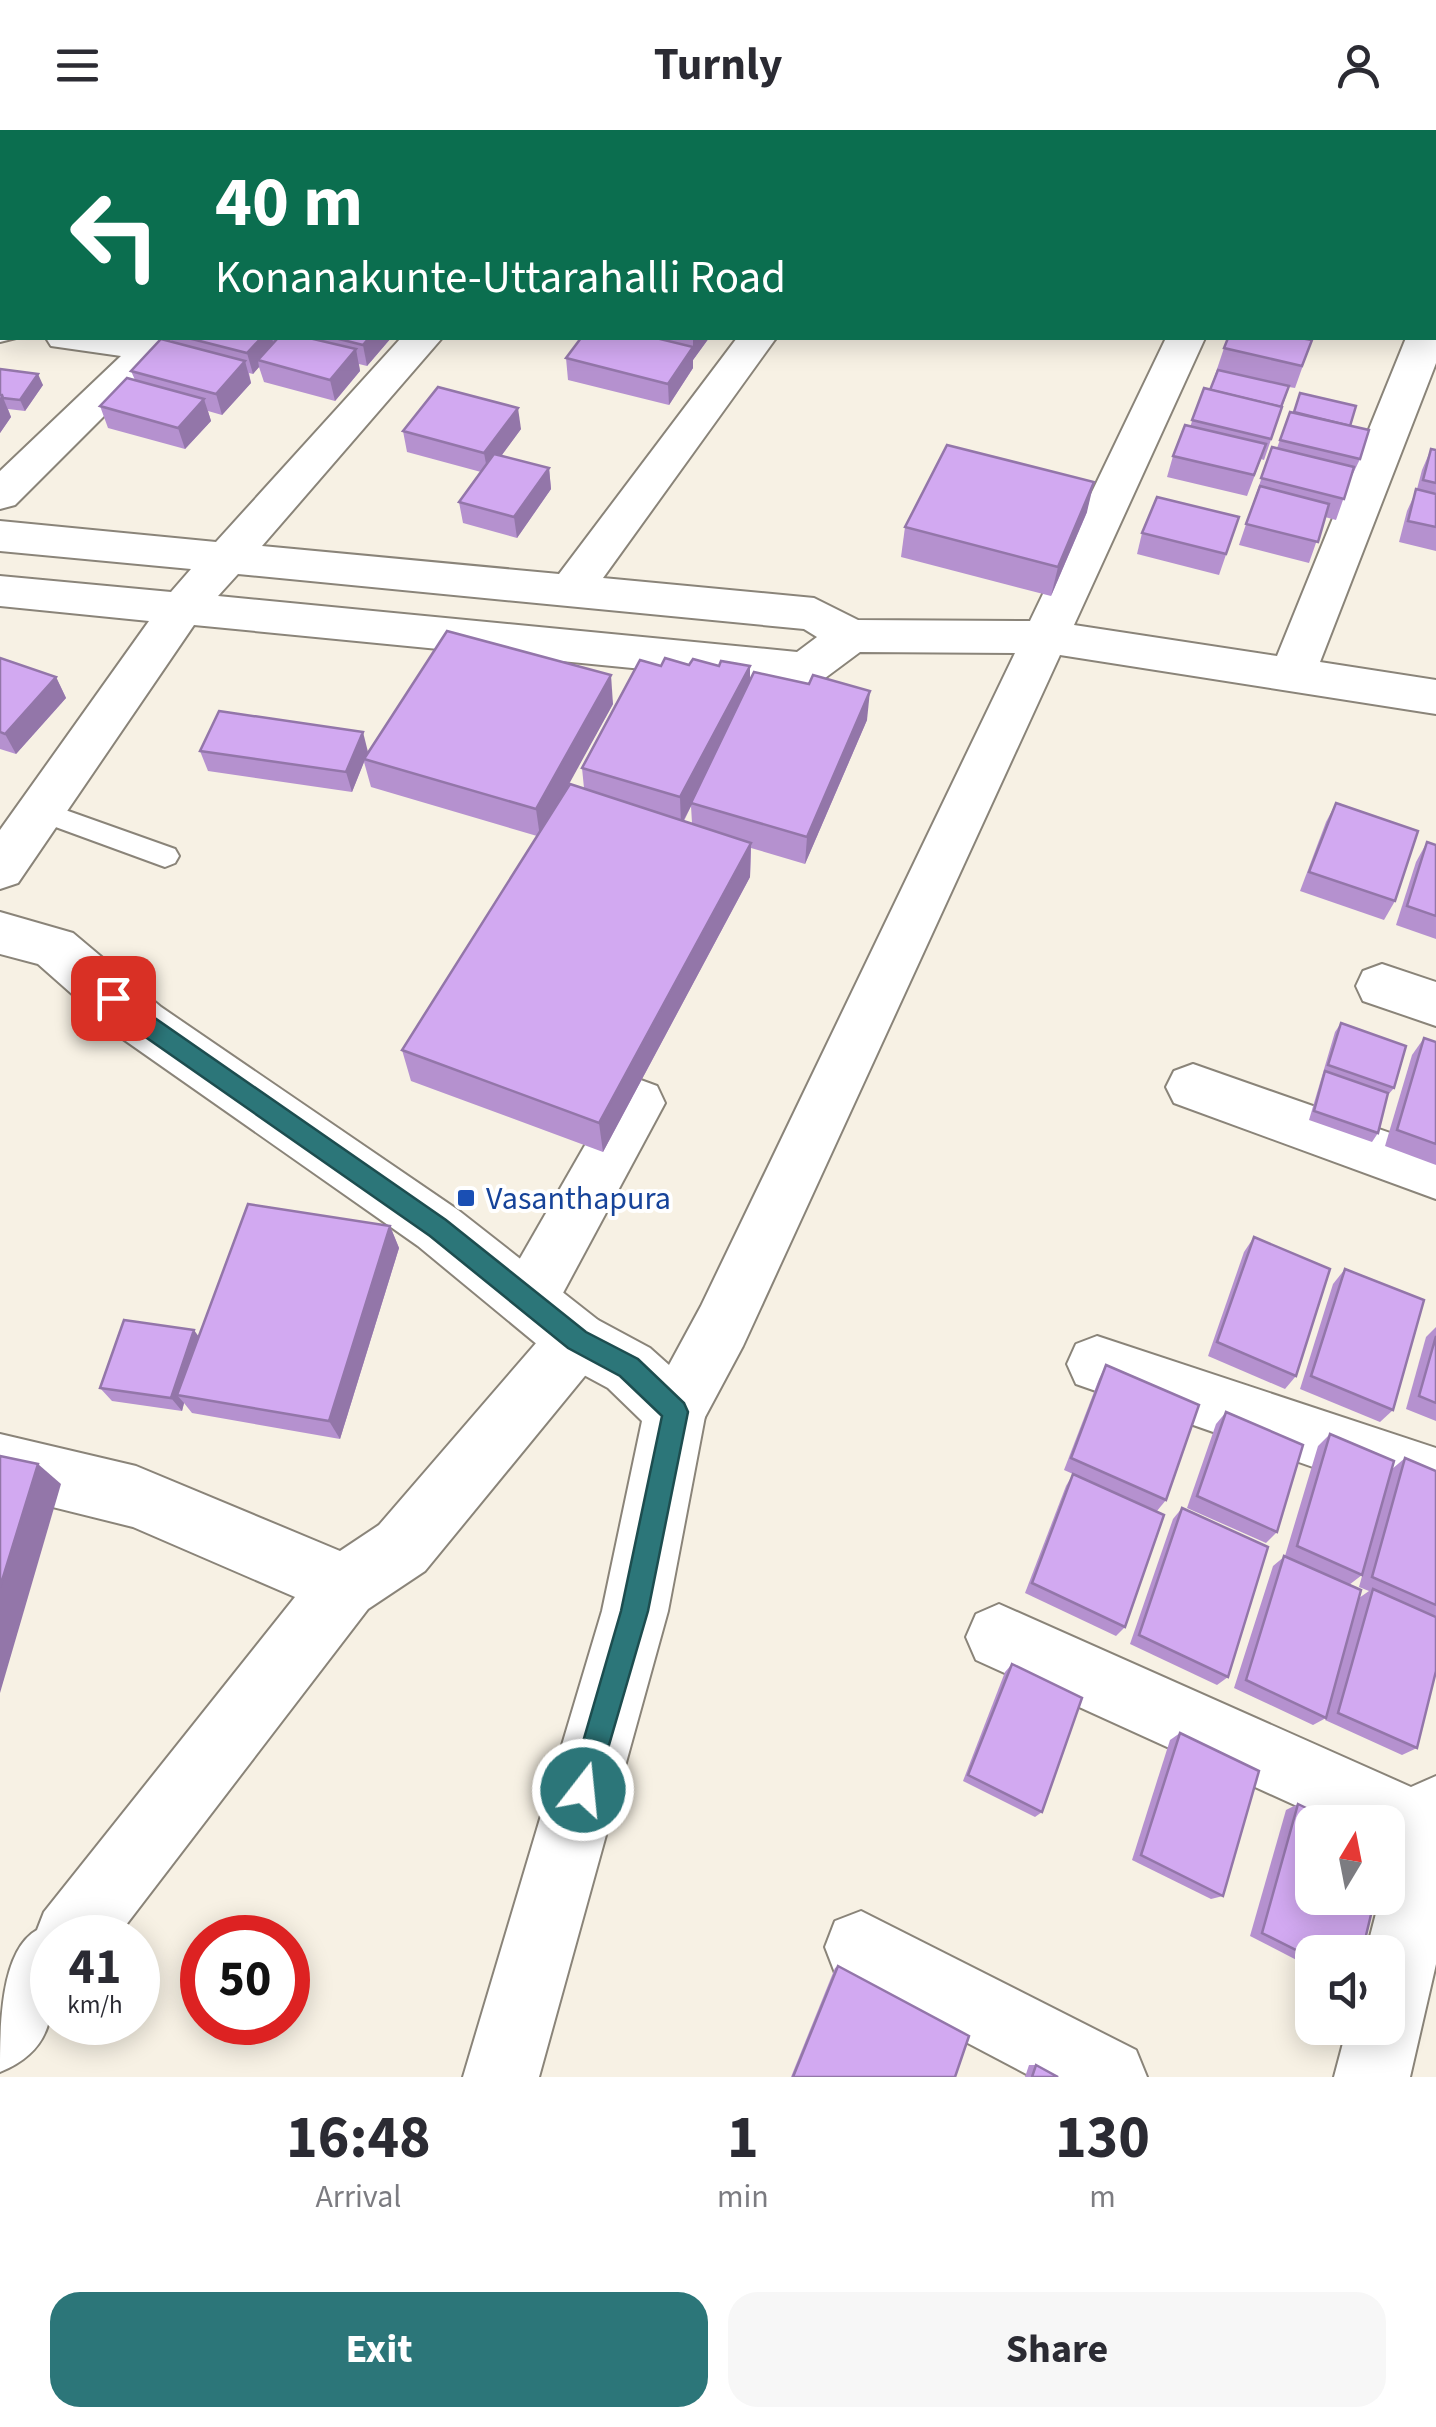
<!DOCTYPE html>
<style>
:root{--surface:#fff;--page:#f7f7f7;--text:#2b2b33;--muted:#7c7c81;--accent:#2c7679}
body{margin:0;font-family:"Source Sans 3",sans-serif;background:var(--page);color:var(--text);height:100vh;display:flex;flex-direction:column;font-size:38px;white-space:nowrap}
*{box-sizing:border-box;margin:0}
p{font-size:32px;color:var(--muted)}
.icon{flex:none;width:55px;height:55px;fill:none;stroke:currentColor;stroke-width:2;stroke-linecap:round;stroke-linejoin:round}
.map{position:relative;height:1947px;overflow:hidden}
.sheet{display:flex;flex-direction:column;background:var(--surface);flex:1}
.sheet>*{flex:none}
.banner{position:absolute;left:0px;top:0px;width:1438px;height:210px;box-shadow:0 5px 25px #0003;background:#0b6e4f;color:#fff;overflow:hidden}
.needle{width:65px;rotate:10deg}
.fabs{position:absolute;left:1295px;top:1675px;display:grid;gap:20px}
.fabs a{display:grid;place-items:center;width:110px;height:110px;border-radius:20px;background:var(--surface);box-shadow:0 5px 25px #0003;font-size:50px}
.speed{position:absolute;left:30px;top:1785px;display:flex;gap:20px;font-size:50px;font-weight:700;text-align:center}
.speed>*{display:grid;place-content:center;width:130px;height:130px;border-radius:50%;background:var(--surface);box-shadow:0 5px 25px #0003;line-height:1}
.speed small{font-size:25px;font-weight:400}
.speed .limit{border:15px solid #d22;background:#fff;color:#111}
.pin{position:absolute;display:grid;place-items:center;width:85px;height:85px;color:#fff;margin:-42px;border-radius:20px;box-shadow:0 5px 15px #0006}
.me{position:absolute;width:110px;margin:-55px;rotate:16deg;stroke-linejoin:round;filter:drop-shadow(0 0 8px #0008)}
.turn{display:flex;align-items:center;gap:35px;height:210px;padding:0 50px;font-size:45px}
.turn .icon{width:130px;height:130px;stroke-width:2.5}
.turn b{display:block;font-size:70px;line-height:85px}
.eta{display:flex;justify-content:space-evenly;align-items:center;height:170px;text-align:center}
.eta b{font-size:60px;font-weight:700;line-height:70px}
.cta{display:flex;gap:20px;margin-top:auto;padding:20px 50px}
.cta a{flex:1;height:115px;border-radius:30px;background:var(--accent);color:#fff;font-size:40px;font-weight:700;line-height:115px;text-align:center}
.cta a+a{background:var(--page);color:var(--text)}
header{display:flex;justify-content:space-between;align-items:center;height:130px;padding:0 50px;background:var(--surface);font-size:45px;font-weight:700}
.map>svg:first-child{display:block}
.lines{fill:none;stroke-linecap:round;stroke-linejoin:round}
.service-casing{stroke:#8a8479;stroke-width:4}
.minor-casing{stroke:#8a8479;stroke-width:4}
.secondary-casing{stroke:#8a8479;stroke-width:4}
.service{fill:#fff;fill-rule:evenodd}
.minor{fill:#fff;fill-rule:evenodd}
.secondary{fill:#fff;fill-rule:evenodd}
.wall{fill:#b591cf;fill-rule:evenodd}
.shaded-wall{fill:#9376a9}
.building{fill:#d2a9f1;stroke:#9376a9;stroke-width:2.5}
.route{fill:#2c7679;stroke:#1d4d4f;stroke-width:2.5}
.transit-dot{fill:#1a4fb4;stroke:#fff;stroke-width:4}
.labels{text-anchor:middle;stroke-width:8;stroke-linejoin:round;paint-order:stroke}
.transit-label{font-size:32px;fill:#164399;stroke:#fff;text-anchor:start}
</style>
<header><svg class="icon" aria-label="menu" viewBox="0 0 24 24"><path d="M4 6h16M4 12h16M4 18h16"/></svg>Turnly<svg class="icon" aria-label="person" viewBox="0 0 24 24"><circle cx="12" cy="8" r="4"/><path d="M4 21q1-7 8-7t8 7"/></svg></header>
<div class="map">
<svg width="1436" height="1947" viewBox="0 0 1436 1947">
<rect width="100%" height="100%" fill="#f7f1e4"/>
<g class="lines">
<!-- service casing -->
<g class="service-casing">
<path id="service" d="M 40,671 L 175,719 L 179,726 L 175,733 L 165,737 L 31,688 L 27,681 L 31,674 Z"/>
</g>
<!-- minor casing -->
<g class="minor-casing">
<g id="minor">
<path d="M 638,0 L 674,0 L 675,2 L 639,2 Z"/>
<path d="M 969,0 L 1006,0 L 1007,2 L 970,2 Z"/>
<path d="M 0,44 L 2,45 L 2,67 L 0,66 Z"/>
<path d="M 1436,143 L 1436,171 L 1435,171 L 1435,143 Z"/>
<path d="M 0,188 L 2,208 L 16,208 L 0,212 Z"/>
<path d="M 1436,199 L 1436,233 L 1320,532 L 1436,550 L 1436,584 L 1060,525 L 743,1216 L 697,1302 L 675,1310 L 653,1302 L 644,1281 L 701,1176 L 1015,523 L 860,522 L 821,551 L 805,555 L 194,495 L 18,753 L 0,759 L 0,700 L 149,491 L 0,476 L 0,446 L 171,462 L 191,439 L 0,421 L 0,391 L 216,412 L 401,208 L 442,208 L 262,416 L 559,444 L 737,208 L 776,208 L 603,448 L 814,468 L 858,490 L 1030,491 L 1166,208 L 1205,208 L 1074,495 L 1277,526 L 1406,208 L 1435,208 ZM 238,444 L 804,499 L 817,507 L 797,522 L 218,466 Z"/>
<path d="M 46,208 L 182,208 L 15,375 L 0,379 L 0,341 L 121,226 L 51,216 Z"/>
<path d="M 1382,834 L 1436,852 L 1436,896 L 1363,871 L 1356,856 L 1363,841 Z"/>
<path d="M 1193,934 L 1436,1019 L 1436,1069 L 1174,973 L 1166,957 L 1174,941 Z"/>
<path d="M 638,949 L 657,956 L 665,973 L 549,1189 L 528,1197 L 507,1189 L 498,1170 L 507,1151 L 619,956 Z"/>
<path d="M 577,1182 L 598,1190 L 607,1210 L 598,1230 L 425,1441 L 368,1479 L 116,1808 L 52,1808 C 52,1867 64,1916 0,1942 C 0,1897 0,1821 37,1800 L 44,1782 L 295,1467 L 133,1397 L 0,1364 L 0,1304 L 136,1336 L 340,1421 L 379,1395 L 556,1190 Z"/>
<path d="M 1097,1206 L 1436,1318 L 1436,1380 L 1076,1254 L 1067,1234 L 1076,1214 Z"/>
<path d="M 999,1474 L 1411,1657 L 1436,1646 L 1436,1834 L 1410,1947 L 1334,1947 L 1347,1898 L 1388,1898 L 1388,1822 L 1366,1822 L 1380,1768 L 1388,1768 L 1391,1720 L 1388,1718 L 1388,1692 L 1332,1692 L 976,1530 L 966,1507 L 976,1484 Z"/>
<path d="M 861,1781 L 1136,1920 L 1147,1947 L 1032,1947 L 835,1843 L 825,1817 L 835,1791 Z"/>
</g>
</g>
<!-- secondary casing -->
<g class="secondary-casing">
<path id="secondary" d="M 0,782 L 73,803 L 161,877 L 458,1080 L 598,1190 L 650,1218 L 697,1260 L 706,1281 L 668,1481 L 539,1947 L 463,1947 L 602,1481 L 642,1291 L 608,1258 L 556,1230 L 418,1116 L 123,909 L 38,834 L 0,824 Z"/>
</g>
<!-- service -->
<use href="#service" class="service"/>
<!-- minor -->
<use href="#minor" class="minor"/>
<!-- secondary -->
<use href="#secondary" class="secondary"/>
</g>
<!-- wall -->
<g class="wall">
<path d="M 1119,0 L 1188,0 L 1187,2 L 1117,2 Z"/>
<path d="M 170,208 L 391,208 L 367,236 L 359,234 L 360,241 L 335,271 L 264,252 L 259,237 L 253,244 L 249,243 L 251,253 L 222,285 L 208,281 L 211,291 L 185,319 L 108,298 L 100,276 L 135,250 L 131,241 L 172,212 Z"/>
<path d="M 581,208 L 709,208 L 693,230 L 693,238 L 669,275 L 568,250 L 566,228 Z"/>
<path d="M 1312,210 L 1295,258 L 1289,257 L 1264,330 L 1261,329 L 1247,366 L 1167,347 L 1173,326 L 1190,297 L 1204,258 L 1210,260 L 1224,218 Z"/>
<path d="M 0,239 L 43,255 L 25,281 L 8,279 L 11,287 L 0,303 Z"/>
<path d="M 1290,282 L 1350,296 L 1360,329 L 1350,350 L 1336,390 L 1325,387 L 1309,433 L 1239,415 L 1272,317 L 1277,318 Z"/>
<path d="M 521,299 L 501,326 L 549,338 L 551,359 L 517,408 L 463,393 L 459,372 L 481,342 L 407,322 L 403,301 Z"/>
<path d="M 1431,319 L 1436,320 L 1436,421 L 1399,412 L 1407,381 L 1417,359 L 1422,340 Z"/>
<path d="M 1087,382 L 1051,466 L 901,427 L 905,397 Z"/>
<path d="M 1239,387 L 1219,445 L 1137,424 L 1142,403 Z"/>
<path d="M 0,528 L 56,547 L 66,568 L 16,624 L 0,619 Z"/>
<path d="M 689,535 L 750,536 L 750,550 L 867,590 L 805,734 L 751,718 L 750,747 L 603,1022 L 411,951 L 402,920 L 537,706 L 371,657 L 364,632 L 352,662 L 208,641 L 200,621 L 368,622 L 613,574 L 561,667 L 584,658 L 582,638 L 661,536 ZM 691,676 L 692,693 L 684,691 Z"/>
<path d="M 1336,673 L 1395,771 L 1384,790 L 1300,761 L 1326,692 Z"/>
<path d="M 1427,712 L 1436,715 L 1436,809 L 1396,795 L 1416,732 Z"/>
<path d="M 1341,893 L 1394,958 L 1387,966 L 1378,1003 L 1372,1012 L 1309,990 L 1335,902 Z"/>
<path d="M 1424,908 L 1436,912 L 1436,1035 L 1385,1016 L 1412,925 Z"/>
<path d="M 390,1096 L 399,1118 L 340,1309 L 192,1283 L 184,1273 L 182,1281 L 112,1271 L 100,1258 L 199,1207 Z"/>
<path d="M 1254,1107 L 1296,1246 L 1285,1259 L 1208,1226 L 1244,1122 Z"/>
<path d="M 1345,1139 L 1393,1280 L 1380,1292 L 1300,1259 L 1333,1154 Z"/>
<path d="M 1436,1197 L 1436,1291 L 1406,1279 L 1426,1207 Z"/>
<path d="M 1106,1235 L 1166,1370 L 1157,1381 L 1064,1340 L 1099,1249 Z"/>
<path d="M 1226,1282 L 1277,1402 L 1266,1413 L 1187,1378 L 1216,1294 Z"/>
<path d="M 1330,1304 L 1392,1339 L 1405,1328 L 1436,1341 L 1436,1541 L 1417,1618 L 1402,1625 L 1325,1590 L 1326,1588 L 1313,1595 L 1234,1558 L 1273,1436 L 1285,1426 L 1318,1316 ZM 1377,1392 L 1359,1457 L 1369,1461 L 1359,1468 L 1349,1455 L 1362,1445 Z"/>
<path d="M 1073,1344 L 1125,1497 L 1116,1506 L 1025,1463 L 1066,1356 Z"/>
<path d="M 1182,1378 L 1228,1547 L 1217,1555 L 1130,1514 L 1173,1389 Z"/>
<path d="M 1012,1534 L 1042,1682 L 1035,1687 L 963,1651 L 1005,1542 Z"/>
<path d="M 1180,1603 L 1223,1766 L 1211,1769 L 1132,1730 L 1170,1610 Z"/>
<path d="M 1298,1674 L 1312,1822 L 1312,1838 L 1250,1806 L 1286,1680 Z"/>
<path d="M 838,1836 L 955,1947 L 791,1947 L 835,1838 Z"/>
<path d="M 1029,1935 L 1036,1935 L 1058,1947 L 1025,1947 Z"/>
</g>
<!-- shaded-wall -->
<g class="shaded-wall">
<path d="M 695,0 L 728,0 L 720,2 L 695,2 Z"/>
<path d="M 261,208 L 272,208 L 275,220 L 258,230 L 259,237 L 253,244 L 247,223 Z"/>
<path d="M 369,208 L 391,208 L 367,236 L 363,215 Z"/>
<path d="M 694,208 L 709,208 L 693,230 L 693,209 Z"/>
<path d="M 693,217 L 693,238 L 669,275 L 668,254 Z"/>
<path d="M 356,219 L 360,241 L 335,271 L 330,250 Z"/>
<path d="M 245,231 L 251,253 L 222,285 L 216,264 Z"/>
<path d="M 38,244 L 43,255 L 25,281 L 20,270 Z"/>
<path d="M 2,265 L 11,287 L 0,303 L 0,268 Z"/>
<path d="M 204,269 L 211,291 L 185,319 L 178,298 Z"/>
<path d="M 518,278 L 521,299 L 488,344 L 484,323 Z"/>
<path d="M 549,338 L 551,359 L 517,408 L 514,387 Z"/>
<path d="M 1094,352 L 1087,382 L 1051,466 L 1058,437 Z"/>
<path d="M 750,536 L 750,565 L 681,695 L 680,667 Z"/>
<path d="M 611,545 L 613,574 L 540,707 L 536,679 Z"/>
<path d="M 56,547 L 66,568 L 16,624 L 5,604 Z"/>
<path d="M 870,561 L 867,590 L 805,734 L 807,707 Z"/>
<path d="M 363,602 L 368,622 L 352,662 L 346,642 Z"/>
<path d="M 751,713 L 750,747 L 603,1022 L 599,993 Z"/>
<path d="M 390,1096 L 399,1118 L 340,1309 L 329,1291 Z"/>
<path d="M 194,1200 L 204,1214 L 177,1265 L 184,1273 L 182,1281 L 171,1268 Z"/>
<path d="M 38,1334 L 61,1354 L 0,1563 L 0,1457 Z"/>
</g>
<!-- building -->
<g class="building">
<path d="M 806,0 L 847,0 L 849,2 L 798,2 Z"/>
<path d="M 1119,0 L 1154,0 L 1166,2 L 1117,2 Z"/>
<path d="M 1196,0 L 1258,0 L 1257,2 L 1208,2 Z"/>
<path d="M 2,124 L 2,147 L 0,146 L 0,127 Z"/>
<path d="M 188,208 L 261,208 L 247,223 Z"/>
<path d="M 278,208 L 309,208 L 356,219 L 330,250 L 258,230 Z"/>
<path d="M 335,208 L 369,208 L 363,215 Z"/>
<path d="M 581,208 L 656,208 L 693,217 L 668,254 L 566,228 Z"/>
<path d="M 1228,208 L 1300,208 L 1312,210 L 1302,236 L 1224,218 Z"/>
<path d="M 161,209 L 245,231 L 216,264 L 131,241 Z"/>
<path d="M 0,239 L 38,244 L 20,270 L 3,268 L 2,265 L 0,265 Z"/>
<path d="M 1218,240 L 1289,256 L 1281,277 L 1210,260 Z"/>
<path d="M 127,248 L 204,269 L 178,298 L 100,276 Z"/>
<path d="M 438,257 L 518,278 L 484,323 L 403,301 Z"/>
<path d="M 1204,258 L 1282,277 L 1271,309 L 1192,290 Z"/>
<path d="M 1300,263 L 1356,276 L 1350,296 L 1294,282 Z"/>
<path d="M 1290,282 L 1369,300 L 1360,329 L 1280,310 Z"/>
<path d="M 1185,295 L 1266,314 L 1254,345 L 1173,326 Z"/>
<path d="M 947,315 L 1094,352 L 1058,437 L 905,397 Z"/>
<path d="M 1272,317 L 1354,337 L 1344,369 L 1261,348 Z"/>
<path d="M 1431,319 L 1436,320 L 1436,353 L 1423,350 Z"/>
<path d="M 494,324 L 549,338 L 514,387 L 459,372 Z"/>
<path d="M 1260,356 L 1329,374 L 1318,412 L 1246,394 Z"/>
<path d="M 1416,359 L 1436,364 L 1436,397 L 1408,391 Z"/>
<path d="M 1157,367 L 1239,387 L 1226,424 L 1142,403 Z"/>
<path d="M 447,501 L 611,545 L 536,679 L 364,629 Z"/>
<path d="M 0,528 L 56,547 L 5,604 L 0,602 Z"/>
<path d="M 665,528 L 689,535 L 693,529 L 719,536 L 721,531 L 750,536 L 680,667 L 582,638 L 640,530 L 661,536 Z"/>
<path d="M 754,542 L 809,554 L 813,545 L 870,561 L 807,707 L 691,673 Z"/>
<path d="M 219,581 L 363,602 L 346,642 L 200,621 Z"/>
<path d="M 570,654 L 751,713 L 599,993 L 402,920 Z"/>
<path d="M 1336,673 L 1418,701 L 1395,771 L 1309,742 Z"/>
<path d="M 1427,712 L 1436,715 L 1436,786 L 1407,776 Z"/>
<path d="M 1341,893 L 1406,916 L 1394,958 L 1328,935 Z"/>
<path d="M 1424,908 L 1436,912 L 1436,1014 L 1397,1000 Z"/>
<path d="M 1325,941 L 1388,963 L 1378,1003 L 1314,981 Z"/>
<path d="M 248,1074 L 390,1096 L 329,1291 L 177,1265 Z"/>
<path d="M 1254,1107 L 1330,1139 L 1296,1246 L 1217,1212 Z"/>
<path d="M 1345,1139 L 1424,1170 L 1393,1280 L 1311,1246 Z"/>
<path d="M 124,1190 L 194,1200 L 171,1268 L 100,1258 Z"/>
<path d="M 1436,1206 L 1436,1273 L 1419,1266 Z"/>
<path d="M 1106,1235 L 1199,1275 L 1166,1370 L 1071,1328 Z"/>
<path d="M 1226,1282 L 1303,1315 L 1277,1402 L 1197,1366 Z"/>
<path d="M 1330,1304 L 1394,1331 L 1362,1445 L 1297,1416 Z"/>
<path d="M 0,1326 L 38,1334 L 0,1457 Z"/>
<path d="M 1405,1328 L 1436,1341 L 1436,1475 L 1372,1447 Z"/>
<path d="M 1073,1344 L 1164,1385 L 1125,1497 L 1032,1453 Z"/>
<path d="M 1182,1378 L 1268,1417 L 1228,1547 L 1139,1505 Z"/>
<path d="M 1284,1426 L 1361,1460 L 1326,1588 L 1246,1550 Z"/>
<path d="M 1373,1459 L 1436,1487 L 1436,1541 L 1417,1618 L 1338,1583 Z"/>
<path d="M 1012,1534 L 1082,1568 L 1042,1682 L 968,1645 Z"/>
<path d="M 1180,1603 L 1259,1641 L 1223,1766 L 1141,1725 Z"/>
<path d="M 1298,1674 L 1335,1692 L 1312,1692 L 1312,1768 L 1375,1768 L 1362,1822 L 1312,1822 L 1312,1828 L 1262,1803 Z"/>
<path d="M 838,1836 L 969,1906 L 955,1947 L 793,1947 Z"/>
<path d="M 1036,1935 L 1058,1947 L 1032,1947 Z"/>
</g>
<!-- route -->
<path class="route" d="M 113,859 L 446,1090 L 586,1202 L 638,1229 L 684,1273 L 688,1282 L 648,1481 L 593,1670 L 583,1675 L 573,1670 L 569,1660 L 621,1481 L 662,1286 L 620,1246 L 568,1218 L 430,1106 L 134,899 L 102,868 Z"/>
<!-- markers -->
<rect class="transit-dot" x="456" y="1058" width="20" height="20" rx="5"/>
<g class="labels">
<!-- transit labels -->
<g class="transit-label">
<text x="486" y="1079">Vasanthapura</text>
</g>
</g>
</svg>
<div class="fabs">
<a><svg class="needle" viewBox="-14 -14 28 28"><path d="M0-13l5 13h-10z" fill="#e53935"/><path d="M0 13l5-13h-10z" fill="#7c7c81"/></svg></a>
<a><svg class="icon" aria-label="sound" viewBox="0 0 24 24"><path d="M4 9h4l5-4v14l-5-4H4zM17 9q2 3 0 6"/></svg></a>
</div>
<div class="speed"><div>41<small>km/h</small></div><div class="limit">50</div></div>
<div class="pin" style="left:113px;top:868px;background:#d93025"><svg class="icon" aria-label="arrive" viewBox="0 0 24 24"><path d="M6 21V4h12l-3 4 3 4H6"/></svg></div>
<svg class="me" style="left:583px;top:1660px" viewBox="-20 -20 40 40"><circle r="17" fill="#2c7679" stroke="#fff" stroke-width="3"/><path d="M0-11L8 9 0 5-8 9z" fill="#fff"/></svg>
<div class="banner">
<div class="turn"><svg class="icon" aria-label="left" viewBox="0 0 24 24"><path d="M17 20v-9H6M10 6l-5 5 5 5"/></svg><div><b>40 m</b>Konanakunte-Uttarahalli Road</div></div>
</div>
</div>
<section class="sheet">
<div class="eta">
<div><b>16:48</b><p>Arrival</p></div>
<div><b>1</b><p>min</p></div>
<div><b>130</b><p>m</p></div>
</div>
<div class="cta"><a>Exit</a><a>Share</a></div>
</section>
